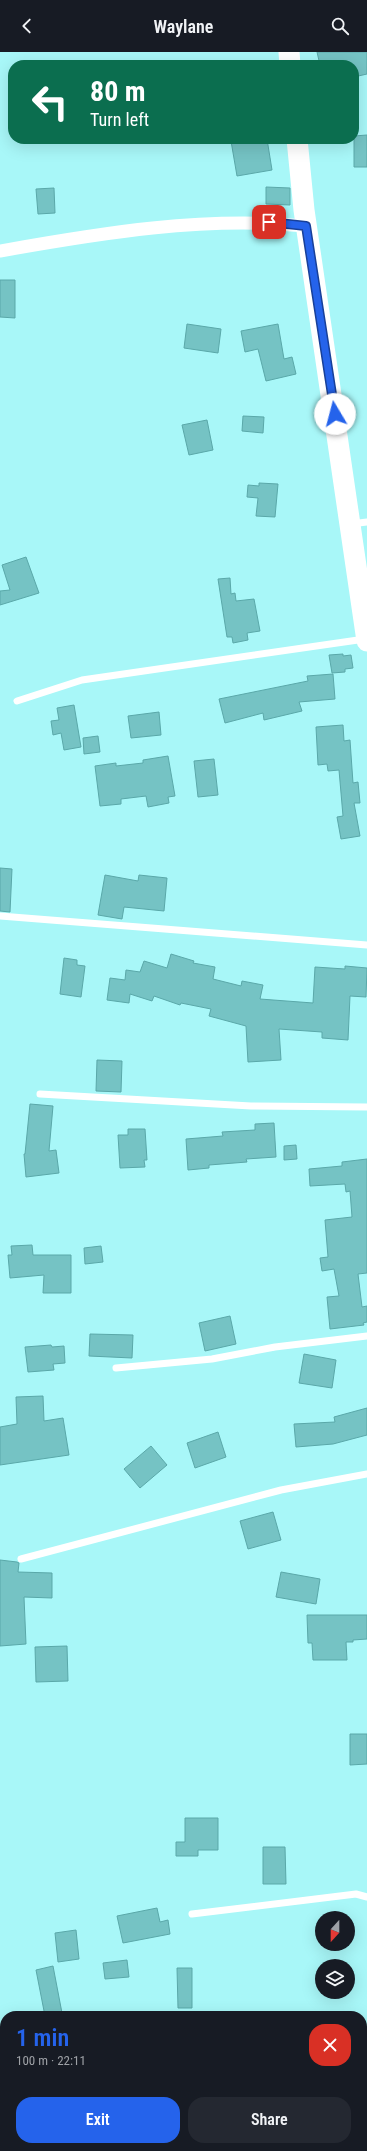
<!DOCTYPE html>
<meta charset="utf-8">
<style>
:root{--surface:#171b24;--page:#242831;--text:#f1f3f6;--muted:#9ea1a6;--accent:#2563eb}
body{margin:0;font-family:"Roboto Condensed",sans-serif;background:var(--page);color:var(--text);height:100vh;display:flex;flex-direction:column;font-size:15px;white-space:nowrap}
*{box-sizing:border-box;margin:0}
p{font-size:13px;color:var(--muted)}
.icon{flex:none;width:22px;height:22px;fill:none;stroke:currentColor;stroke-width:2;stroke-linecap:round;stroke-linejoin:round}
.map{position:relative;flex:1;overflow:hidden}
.panel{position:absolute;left:0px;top:1959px;width:367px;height:140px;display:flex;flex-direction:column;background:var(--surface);border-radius:16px 16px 0 0;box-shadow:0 4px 16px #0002}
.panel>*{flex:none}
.hud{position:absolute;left:8px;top:8px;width:351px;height:84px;border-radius:16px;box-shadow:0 4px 16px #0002;background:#0b6e4f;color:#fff;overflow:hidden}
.needle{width:26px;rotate:201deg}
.controls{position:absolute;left:315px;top:1859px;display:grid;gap:8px}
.controls a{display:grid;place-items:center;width:40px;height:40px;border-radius:50%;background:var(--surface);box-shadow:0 4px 16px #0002;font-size:20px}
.pin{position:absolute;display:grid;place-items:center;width:34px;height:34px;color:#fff;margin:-17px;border-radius:8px;box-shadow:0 2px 6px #0006}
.me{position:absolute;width:44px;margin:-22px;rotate:352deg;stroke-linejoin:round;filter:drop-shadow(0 0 3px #0008)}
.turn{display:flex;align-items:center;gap:14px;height:84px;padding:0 16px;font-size:18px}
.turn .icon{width:52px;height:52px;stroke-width:2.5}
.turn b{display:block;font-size:28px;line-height:34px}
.round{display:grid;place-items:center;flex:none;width:42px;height:42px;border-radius:16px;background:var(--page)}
.head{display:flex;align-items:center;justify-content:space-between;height:68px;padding:0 16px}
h1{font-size:24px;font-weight:600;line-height:30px;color:var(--accent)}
.button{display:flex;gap:8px;margin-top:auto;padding:8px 16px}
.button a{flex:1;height:46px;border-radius:16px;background:var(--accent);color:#fff;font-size:16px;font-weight:600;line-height:46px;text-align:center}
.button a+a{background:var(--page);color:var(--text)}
header{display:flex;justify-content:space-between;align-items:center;height:52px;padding:0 16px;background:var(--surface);font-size:18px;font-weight:600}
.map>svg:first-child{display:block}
.building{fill:#75c3c4;stroke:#5aa8a9}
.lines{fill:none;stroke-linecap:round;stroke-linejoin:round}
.lane{stroke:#fff;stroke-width:7}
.street{stroke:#fff;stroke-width:13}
.primary{stroke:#fff;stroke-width:21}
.route-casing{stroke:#184099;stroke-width:10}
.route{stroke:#2563eb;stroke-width:7}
</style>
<header><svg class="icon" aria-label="back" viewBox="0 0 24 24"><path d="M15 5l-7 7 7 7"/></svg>Waylane<svg class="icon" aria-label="search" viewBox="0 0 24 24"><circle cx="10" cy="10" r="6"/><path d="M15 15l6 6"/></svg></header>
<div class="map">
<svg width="367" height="2099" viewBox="0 0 367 2099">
<rect width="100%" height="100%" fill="#a8f7f8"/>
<!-- building -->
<g class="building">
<path d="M 317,0 L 367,0 L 367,22 L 354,25 L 354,13 L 320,13 Z"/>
<path d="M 367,83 L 367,115 L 354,115 L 354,84 Z"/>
<path d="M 242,87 L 267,87 L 272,118 L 237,124 L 231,89 Z"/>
<path d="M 266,135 L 290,136 L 290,153 L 266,152 Z"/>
<path d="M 54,136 L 55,161 L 38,162 L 36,137 Z"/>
<path d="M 0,228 L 15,228 L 15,266 L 0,265 Z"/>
<path d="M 187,272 L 221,277 L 218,301 L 184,296 Z"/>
<path d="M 278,272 L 284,307 L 292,305 L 296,322 L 266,329 L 258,297 L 245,300 L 241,279 Z"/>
<path d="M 243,364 L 264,365 L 263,381 L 242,379 Z"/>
<path d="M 207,368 L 213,398 L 189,403 L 182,373 Z"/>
<path d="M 259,431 L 278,432 L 275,465 L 256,464 L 258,446 L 247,445 L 248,433 L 259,434 Z"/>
<path d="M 26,505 L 39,541 L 0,553 L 0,539 L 10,538 L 2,513 Z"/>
<path d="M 230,526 L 231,542 L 235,541 L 236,549 L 254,547 L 260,579 L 247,581 L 248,588 L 233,591 L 232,585 L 227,585 L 218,527 Z"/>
<path d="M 343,602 L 343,604 L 351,603 L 353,616 L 345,617 L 345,620 L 332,621 L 329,603 Z"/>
<path d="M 333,622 L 335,647 L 299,650 L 302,659 L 264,668 L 263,661 L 225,671 L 219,647 L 308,629 L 307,624 Z"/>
<path d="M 74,653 L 81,695 L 64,698 L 61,681 L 53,683 L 51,669 L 59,668 L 57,656 Z"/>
<path d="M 159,660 L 161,683 L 131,686 L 128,664 Z"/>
<path d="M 343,673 L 344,689 L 350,688 L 353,731 L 358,730 L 360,751 L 354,751 L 360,784 L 341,787 L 337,765 L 343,764 L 339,718 L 328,719 L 327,712 L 318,713 L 316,675 Z"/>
<path d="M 98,684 L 100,700 L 84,702 L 83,686 Z"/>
<path d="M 168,704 L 175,744 L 168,745 L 169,751 L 148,755 L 146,744 L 121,747 L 121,752 L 100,754 L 95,714 L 116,711 L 116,714 L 143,711 L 143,708 Z"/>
<path d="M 214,707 L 218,743 L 198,745 L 194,709 Z"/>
<path d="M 0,816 L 12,817 L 10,860 L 0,859 Z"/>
<path d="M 105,823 L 138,829 L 139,823 L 167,826 L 164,859 L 124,855 L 122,867 L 98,863 Z"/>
<path d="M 171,902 L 194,909 L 193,911 L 215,915 L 213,927 L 241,934 L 242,929 L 263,933 L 260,947 L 313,951 L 315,915 L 345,917 L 345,914 L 367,916 L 366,945 L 350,944 L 348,988 L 322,986 L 322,980 L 279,977 L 281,1008 L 248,1010 L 246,974 L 209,964 L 211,957 L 181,951 L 180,953 L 154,944 L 152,949 L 130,942 L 129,951 L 107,948 L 110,926 L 125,928 L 126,918 L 140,920 L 144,909 L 167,916 Z"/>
<path d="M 64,906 L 77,908 L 77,913 L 85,914 L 81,945 L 60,942 Z"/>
<path d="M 97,1008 L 122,1009 L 121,1040 L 96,1039 Z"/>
<path d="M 30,1052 L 53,1054 L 49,1099 L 56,1098 L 59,1121 L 26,1125 L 24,1102 L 25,1102 Z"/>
<path d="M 274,1071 L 276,1105 L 246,1107 L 247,1110 L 209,1113 L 209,1116 L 188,1118 L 186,1087 L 223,1084 L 222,1080 L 255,1078 L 255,1072 Z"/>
<path d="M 128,1077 L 145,1077 L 147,1108 L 144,1108 L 145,1115 L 120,1116 L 118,1083 L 128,1083 Z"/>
<path d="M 296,1093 L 297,1107 L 284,1108 L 284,1094 Z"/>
<path d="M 367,1107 L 367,1221 L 358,1222 L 362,1255 L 367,1254 L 367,1270 L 363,1271 L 364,1273 L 330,1277 L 327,1245 L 339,1244 L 334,1217 L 322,1219 L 320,1206 L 328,1205 L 325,1168 L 352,1165 L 350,1139 L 346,1140 L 345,1132 L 310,1134 L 309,1117 L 342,1114 L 342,1110 Z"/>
<path d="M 32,1193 L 33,1203 L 71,1203 L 71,1241 L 43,1241 L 44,1223 L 10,1226 L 8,1203 L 12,1203 L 11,1194 Z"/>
<path d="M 101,1194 L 103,1210 L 85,1212 L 84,1196 Z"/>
<path d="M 230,1264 L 236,1292 L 205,1299 L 199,1271 Z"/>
<path d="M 90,1282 L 133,1283 L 132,1306 L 89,1304 Z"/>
<path d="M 51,1293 L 52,1295 L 64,1294 L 65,1311 L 53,1312 L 54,1318 L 28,1320 L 25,1295 Z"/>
<path d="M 304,1302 L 336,1308 L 332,1336 L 299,1331 Z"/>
<path d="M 43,1344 L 44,1369 L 63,1366 L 69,1403 L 0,1413 L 0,1375 L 17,1372 L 16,1345 Z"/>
<path d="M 367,1356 L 367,1383 L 333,1392 L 296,1395 L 294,1372 L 335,1370 L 334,1365 Z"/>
<path d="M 218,1380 L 226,1405 L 195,1416 L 187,1391 Z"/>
<path d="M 151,1394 L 167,1413 L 140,1436 L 124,1417 Z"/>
<path d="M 273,1460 L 281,1488 L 248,1497 L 240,1469 Z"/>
<path d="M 0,1508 L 17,1510 L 19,1511 L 18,1520 L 52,1521 L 52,1546 L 24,1545 L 26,1592 L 0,1594 Z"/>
<path d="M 281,1520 L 320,1527 L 316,1552 L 276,1545 Z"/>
<path d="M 307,1563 L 367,1563 L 367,1587 L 353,1588 L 353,1590 L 346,1590 L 347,1608 L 313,1608 L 312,1591 L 308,1591 Z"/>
<path d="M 67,1594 L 68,1629 L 36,1630 L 35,1595 Z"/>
<path d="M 350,1682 L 367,1682 L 367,1712 L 350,1713 Z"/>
<path d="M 185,1766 L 218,1766 L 218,1798 L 198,1798 L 198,1804 L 176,1804 L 176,1790 L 185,1790 Z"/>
<path d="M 263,1795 L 285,1795 L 286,1832 L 263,1832 Z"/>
<path d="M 157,1856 L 160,1870 L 168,1868 L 170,1882 L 123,1891 L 117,1864 Z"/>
<path d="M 76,1878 L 79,1907 L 58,1910 L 55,1881 Z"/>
<path d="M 127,1908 L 129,1925 L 105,1927 L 103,1911 Z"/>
<path d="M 53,1914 L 62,1961 L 45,1964 L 36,1918 Z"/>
<path d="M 177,1916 L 192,1916 L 192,1956 L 178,1956 Z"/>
</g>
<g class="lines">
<!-- lane -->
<g class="lane">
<path d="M 351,472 L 367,470"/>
<path d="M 17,649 L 82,628 L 365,587"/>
<path d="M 0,864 L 367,893"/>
<path d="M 40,1042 L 251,1054 L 367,1055"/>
<path d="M 116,1316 L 212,1307 L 275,1295 L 367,1284"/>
<path d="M 21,1507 L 281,1438 L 367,1422"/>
<path d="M 192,1862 L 356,1842 L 367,1845"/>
</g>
<!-- street -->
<path class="street" d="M 0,199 C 101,181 204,164 306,174"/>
<!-- primary -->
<g class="primary">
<path d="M 289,0 L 290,13"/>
<path d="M 297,87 L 304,158 L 367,589"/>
</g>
</g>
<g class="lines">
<!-- route casing -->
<g class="route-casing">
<path id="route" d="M 269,170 L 306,174 L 335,362"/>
</g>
<!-- route -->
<use href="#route" class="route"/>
</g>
</svg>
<div class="controls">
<a><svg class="needle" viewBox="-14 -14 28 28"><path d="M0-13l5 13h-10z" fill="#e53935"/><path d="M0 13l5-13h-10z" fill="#9ea1a6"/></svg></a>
<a><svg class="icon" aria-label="layers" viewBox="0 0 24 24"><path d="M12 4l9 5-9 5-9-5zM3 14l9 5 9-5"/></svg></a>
</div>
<div class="pin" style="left:269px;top:170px;background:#d93025"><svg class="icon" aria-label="arrive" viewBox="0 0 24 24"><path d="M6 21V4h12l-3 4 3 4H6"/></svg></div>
<svg class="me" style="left:335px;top:362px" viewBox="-20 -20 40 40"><circle r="19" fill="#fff"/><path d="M0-13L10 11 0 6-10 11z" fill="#2563eb"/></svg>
<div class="hud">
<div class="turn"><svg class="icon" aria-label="left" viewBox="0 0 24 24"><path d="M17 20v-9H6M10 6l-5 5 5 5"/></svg><div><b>80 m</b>Turn left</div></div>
</div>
<section class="panel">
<div class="head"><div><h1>1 min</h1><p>100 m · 22:11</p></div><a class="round" style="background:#d93025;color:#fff"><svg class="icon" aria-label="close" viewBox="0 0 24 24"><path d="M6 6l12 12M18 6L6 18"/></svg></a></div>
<div class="button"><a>Exit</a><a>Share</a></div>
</section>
</div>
